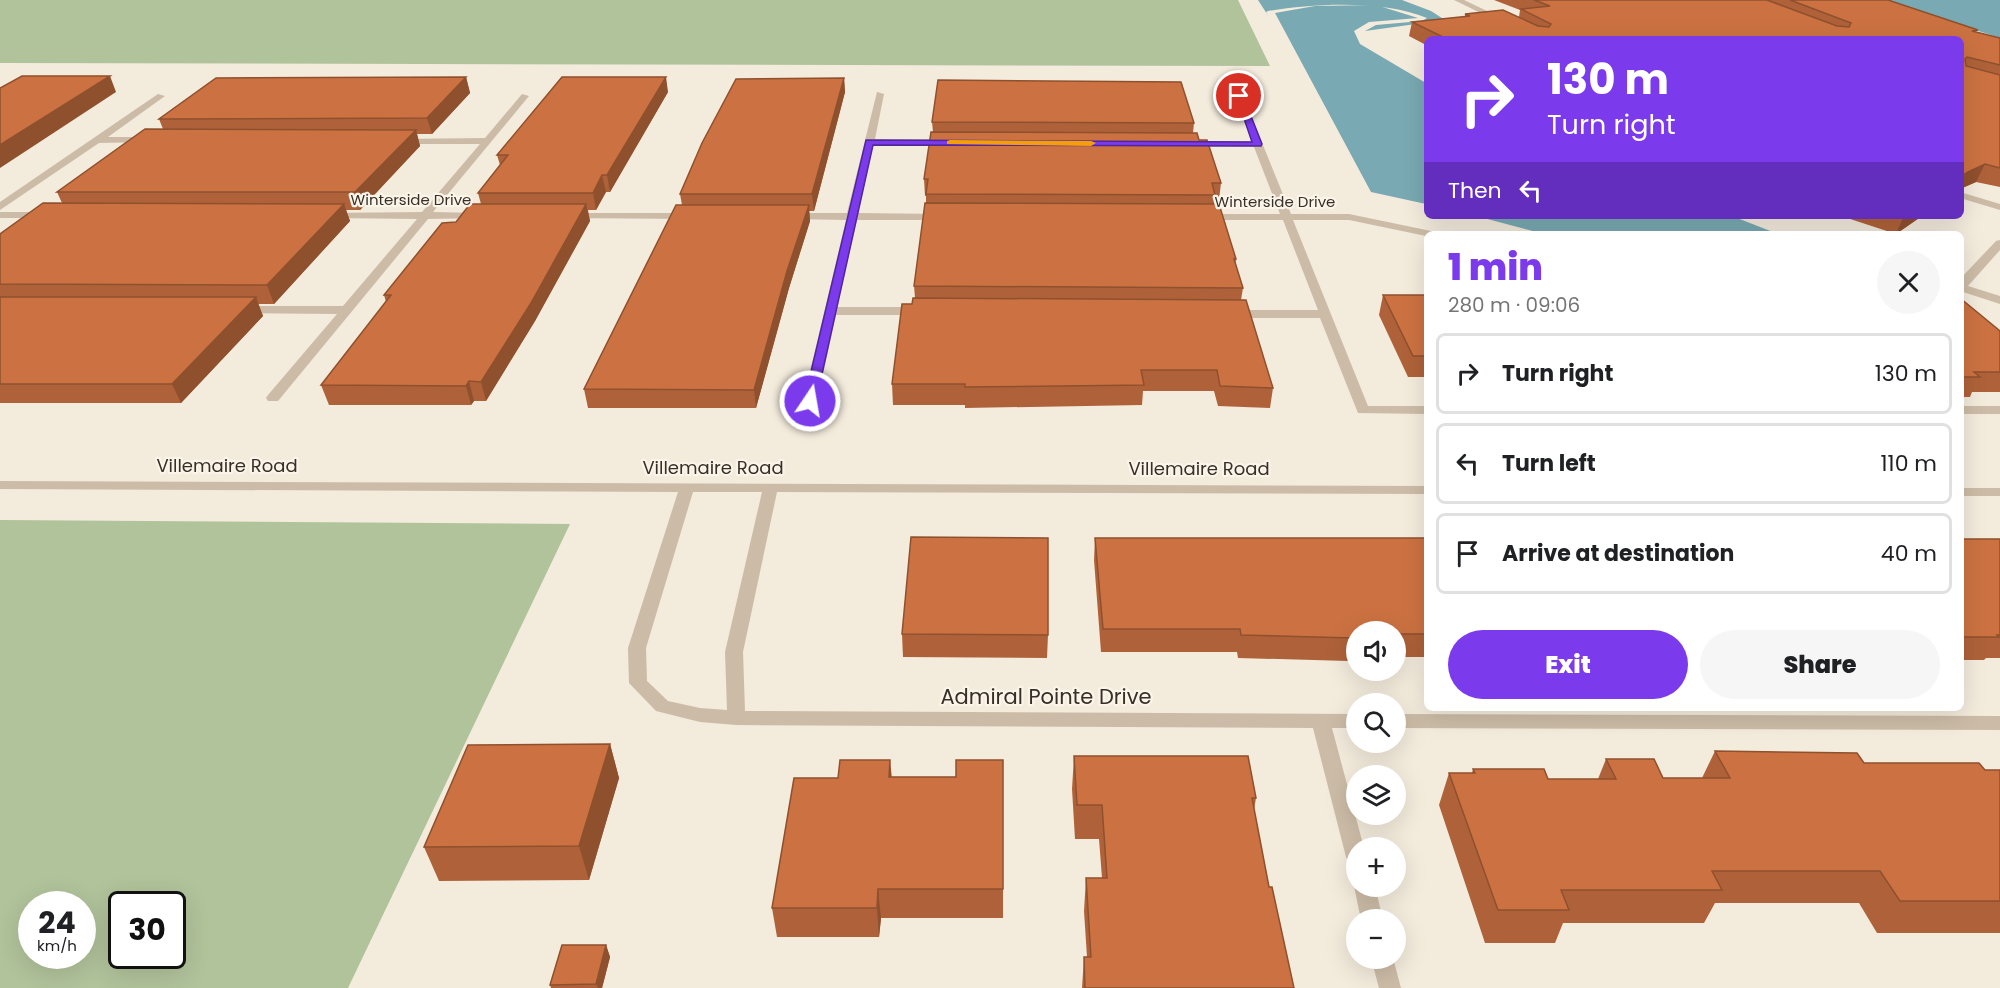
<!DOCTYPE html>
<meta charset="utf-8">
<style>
:root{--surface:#fff;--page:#f6f6f6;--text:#202124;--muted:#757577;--line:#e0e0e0;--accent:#7c3aed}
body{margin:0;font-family:Poppins,sans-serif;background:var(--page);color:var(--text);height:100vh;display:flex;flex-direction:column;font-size:22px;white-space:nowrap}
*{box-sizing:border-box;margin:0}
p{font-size:20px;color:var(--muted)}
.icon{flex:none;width:33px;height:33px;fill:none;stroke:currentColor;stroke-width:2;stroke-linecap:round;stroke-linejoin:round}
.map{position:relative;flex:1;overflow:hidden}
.details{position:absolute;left:1424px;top:231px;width:540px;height:480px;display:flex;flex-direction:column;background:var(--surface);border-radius:9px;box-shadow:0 6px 24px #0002}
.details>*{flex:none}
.banner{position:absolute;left:1424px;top:36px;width:540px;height:183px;border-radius:9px;box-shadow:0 6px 24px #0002;background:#7c3aed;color:#fff;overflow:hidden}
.tools{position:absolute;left:1346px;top:621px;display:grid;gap:12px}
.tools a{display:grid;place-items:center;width:60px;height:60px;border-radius:50%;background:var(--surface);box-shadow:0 6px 24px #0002;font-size:30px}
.speed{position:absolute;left:18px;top:891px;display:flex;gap:12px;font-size:30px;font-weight:700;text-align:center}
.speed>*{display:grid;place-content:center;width:78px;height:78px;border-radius:50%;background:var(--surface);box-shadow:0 6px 24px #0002;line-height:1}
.speed small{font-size:15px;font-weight:400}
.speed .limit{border:3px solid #111;border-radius:9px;background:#fff;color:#111}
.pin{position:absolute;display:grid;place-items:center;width:51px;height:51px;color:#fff;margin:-26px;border:3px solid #fff;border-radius:50%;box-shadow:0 2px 6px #0007}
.me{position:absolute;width:66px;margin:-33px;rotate:12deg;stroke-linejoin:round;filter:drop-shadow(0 0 4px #0008)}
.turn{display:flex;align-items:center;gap:21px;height:126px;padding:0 24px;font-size:27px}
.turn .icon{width:78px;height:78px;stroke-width:2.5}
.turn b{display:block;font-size:42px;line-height:51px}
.then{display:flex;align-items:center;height:57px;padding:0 24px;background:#0003;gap:12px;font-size:22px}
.round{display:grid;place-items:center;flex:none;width:63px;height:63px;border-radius:32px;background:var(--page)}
.summary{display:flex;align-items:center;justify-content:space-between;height:102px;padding:0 24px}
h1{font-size:36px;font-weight:800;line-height:45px;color:var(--accent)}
.primary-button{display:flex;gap:12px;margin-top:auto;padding:12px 24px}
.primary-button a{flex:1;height:69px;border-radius:36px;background:var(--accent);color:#fff;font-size:24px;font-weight:800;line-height:69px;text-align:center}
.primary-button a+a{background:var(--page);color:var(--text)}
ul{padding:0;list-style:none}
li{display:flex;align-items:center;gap:18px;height:81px;margin:0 12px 9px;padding:0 12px;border:3px solid var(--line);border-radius:9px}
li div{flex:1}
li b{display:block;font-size:22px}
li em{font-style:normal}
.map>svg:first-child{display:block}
.green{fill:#b1c39b;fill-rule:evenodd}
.water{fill:#79a9b2}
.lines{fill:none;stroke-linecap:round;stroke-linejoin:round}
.minor{fill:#ccbca7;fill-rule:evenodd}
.wall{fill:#af6239}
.shaded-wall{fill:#8f502e}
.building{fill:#cc7242;stroke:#8f502e;stroke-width:1.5}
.route{fill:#7c3aed;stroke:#51269a;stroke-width:1.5}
.slow{fill:#f59e0b}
.labels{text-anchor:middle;stroke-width:4.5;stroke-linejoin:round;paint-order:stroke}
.far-street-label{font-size:15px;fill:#382f28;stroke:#fbf4e9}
.street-label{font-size:18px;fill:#382f28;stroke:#fbf4e9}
.near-street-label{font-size:21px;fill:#382f28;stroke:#fbf4e9}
</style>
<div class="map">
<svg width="2000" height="988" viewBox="0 0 2000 988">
<rect width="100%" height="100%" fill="#f3ebdc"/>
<!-- green -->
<g class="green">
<path d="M 0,0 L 1238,0 L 1270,66 L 0,63 Z"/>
<path d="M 0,520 L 570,524 L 348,988 L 0,988 ZM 32,904 L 82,904 L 82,956 L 32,956 ZM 122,904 L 172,904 L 172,956 L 122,956 Z"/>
</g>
<!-- water -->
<g class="water">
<path d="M 1258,0 L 1402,0 L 1431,11 L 1445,20 L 1365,31 L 1376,25 L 1422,21 L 1427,18 C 1385,0 1315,3 1268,11 L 1266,12 L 1269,17 Z"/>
<path d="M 1883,0 L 2000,0 L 2000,38 Z"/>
<path d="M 1376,5 L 1418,18 L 1369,22 L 1354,31 L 1360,44 L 1426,83 L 1426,204 L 1371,192 L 1275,13 L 1315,6 Z"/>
<path d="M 1476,216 L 1732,216 L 1778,234 L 1544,234 Z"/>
</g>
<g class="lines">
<!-- minor -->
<g class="minor">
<path d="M 1454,0 L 1464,0 L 1506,20 L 1499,22 Z"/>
<path d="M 877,92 L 884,94 L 875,139 L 950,139 L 955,142 L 950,145 L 873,145 L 858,213 L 942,214 L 947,217 L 942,220 L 857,220 L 837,307 L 920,307 L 926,311 L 920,315 L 836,315 L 817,401 L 810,405 L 803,401 L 846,220 L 789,219 L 784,216 L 789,213 L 847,213 Z"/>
<path d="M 1239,93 L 1243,96 L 1291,214 L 1349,214 L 1431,231 L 1437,234 L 1426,234 L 1426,236 L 1349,220 L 1293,220 L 1368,406 L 1426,406 L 1426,414 L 1358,413 L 1320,318 L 1232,318 L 1226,314 L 1232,310 L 1318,310 L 1283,220 L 1203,220 L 1198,217 L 1203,214 L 1280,214 L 1254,147 L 1187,147 L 1182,144 L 1187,141 L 1252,141 L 1235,96 Z"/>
<path d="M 158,94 L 165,96 L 108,137 L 148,137 L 153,140 L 151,142 L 99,143 L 0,210 L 0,202 Z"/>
<path d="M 522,94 L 529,96 L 433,212 L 480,213 L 485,216 L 484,218 L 428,219 L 278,401 L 268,401 L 266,398 L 268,395 L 337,314 L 240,313 L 236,312 L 236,306 L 343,306 L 417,219 L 330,218 L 326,217 L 326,213 L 422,212 L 480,144 L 400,144 L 395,141 L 397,139 L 485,138 Z"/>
<path d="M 1960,192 L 2000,204 L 2000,210 L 1960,198 Z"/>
<path d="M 0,212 L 48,212 L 53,215 L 48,218 L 0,218 Z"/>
<path d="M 570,213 L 690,213 L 695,216 L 690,219 L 566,218 L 565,216 Z"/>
<path d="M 2000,240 L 2000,250 L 1968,286 L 2000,296 L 2000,304 L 1960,291 L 1960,279 L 1996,241 Z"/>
<rect x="1960" y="406" width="40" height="8"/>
<path d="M 0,481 L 1426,486 L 1426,494 L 777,492 L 743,652 L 745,711 L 1356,714 L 1356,728 L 1332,728 L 1364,848 L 1356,848 L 1356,865 L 1349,863 L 1346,857 L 1313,728 L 736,725 L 700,722 L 656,711 L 629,683 L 628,648 L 678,492 L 0,489 ZM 693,492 L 762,492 L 725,652 L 727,710 L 700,708 L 668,701 L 647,681 L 646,648 Z"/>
<rect x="1960" y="488" width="40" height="8"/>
<path d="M 1395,714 L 2000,716 L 2000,730 L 1395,728 Z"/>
<path d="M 1356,881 L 1356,886 L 1375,886 L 1383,920 L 1361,920 L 1354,886 Z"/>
<path d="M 1371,958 L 1393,958 L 1401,988 L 1379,988 Z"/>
</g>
</g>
<!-- wall -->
<g class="wall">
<path d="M 1494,0 L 1888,0 L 1977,32 L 2000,38 L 2000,187 L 1976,182 L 1960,189 L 1960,39 L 1426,39 L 1426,45 L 1409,36 L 1412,22 L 1465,17 L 1465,14 L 1519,17 L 1520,10 Z"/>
<path d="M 466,77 L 470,93 L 432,134 L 417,134 L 420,146 L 360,210 L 346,210 L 350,221 L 274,304 L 258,304 L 263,316 L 181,403 L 0,403 L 0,234 L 62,203 L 57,192 L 163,129 L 159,119 Z"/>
<path d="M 844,78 L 845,92 L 814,211 L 809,211 L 810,221 L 789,288 L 756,408 L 588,408 L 584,389 L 682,205 L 680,194 Z"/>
<path d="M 668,92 L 610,192 L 606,192 L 596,210 L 588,210 L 590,221 L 535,321 L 486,401 L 474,401 L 471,405 L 329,405 L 321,385 L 386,302 L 384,295 L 456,222 L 481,204 L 478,193 L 500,165 L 497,155 Z"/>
<path d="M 932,122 L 1194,123 L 1193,133 L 1221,183 L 1219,200 L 1215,200 L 1214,204 L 1236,259 L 1235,265 L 1243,288 L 1241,300 L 1273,388 L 1270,408 L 1218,406 L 1214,391 L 1143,391 L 1142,405 L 965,408 L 965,405 L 893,405 L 892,384 L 912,304 L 915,298 L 914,286 L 926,203 L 926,196 L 925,196 L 924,179 L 933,132 Z"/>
<path d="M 1841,216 L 1922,216 L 1896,234 Z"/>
<path d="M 1383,295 L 1426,295 L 1426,377 L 1408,377 L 1379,315 Z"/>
<path d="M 1960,298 L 2000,331 L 2000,392 L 1972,392 L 1970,397 L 1960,397 Z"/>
<path d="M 1095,538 L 1426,538 L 1426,657 L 1395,657 L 1395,632 L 1356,632 L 1356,657 L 1349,657 L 1348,661 L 1238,658 L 1237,652 L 1101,652 L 1094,560 Z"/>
<path d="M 1960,539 L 2000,539 L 2000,658 L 1986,658 L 1984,660 L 1960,660 Z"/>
<path d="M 902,634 L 1048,635 L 1047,658 L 903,657 Z"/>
<path d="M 610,744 L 619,778 L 589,880 L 439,881 L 424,847 Z"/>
<path d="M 1715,751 L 1864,763 L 1985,770 L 2000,770 L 2000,933 L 1877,933 L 1859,903 L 1715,903 L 1704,923 L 1563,923 L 1555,943 L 1485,943 L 1439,805 L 1449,773 L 1472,773 L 1473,769 L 1548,779 L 1598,779 L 1606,759 L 1663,778 L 1702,778 Z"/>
<path d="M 1074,756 L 1256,798 L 1254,810 L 1269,887 L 1294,988 L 1082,988 L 1084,957 L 1087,957 L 1084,911 L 1086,878 L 1102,878 L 1099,839 L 1075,839 L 1072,789 Z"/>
<path d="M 1003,760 L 1003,918 L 881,918 L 879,937 L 777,937 L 772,908 L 892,777 L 956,777 Z"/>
<path d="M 606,945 L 610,957 L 602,988 L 551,988 L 550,985 Z"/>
</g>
<!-- shaded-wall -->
<g class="shaded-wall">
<path d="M 110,76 L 116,92 L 0,168 L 0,145 Z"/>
<path d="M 466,77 L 470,93 L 432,134 L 427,118 Z"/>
<path d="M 666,77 L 668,92 L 610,192 L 607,175 Z"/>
<path d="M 844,78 L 845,92 L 814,211 L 812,194 Z"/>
<path d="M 416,130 L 420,146 L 360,210 L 355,192 Z"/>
<path d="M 1985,164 L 1976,182 L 1960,189 L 1960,177 L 1968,172 Z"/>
<path d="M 602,175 L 606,192 L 596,210 L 593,193 Z"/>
<path d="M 344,204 L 350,221 L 274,304 L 267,285 Z"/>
<path d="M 586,204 L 590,221 L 535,321 L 486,401 L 481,382 Z"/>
<path d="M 809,205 L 810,221 L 789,288 L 756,408 L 754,390 L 787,271 Z"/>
<path d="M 1904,216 L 1922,216 L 1896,234 Z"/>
<path d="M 256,297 L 263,316 L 181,403 L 172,384 Z"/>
<path d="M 469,381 L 474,401 L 471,405 L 466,386 Z"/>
<path d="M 610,744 L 619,778 L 589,880 L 579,846 Z"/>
<path d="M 890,760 L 893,789 L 889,777 Z"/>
<path d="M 878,889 L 881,918 L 879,937 L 877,908 Z"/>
<path d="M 606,945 L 610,957 L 602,988 L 598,988 L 596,984 Z"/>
</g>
<!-- building -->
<g class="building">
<path d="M 1534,0 L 1767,0 L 1837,26 L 1849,27 L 1851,23 L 1790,0 L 1888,0 L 1978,30 L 1972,31 L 2000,38 L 2000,65 L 1967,57 L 1965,59 L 1966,66 L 2000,75 L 2000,168 L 1985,164 L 1968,172 L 1960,177 L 1960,39 L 1447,39 L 1412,22 L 1470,16 L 1465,14 L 1503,10 L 1538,26 L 1549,27 L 1551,24 L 1521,9 L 1550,6 Z"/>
<path d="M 22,76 L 110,76 L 0,145 L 0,88 Z"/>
<path d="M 466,77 L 427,118 L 159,119 L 216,78 Z"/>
<path d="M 562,77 L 666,77 L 607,175 L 602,175 L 593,193 L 478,193 L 508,155 L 497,155 Z"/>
<path d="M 844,78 L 812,194 L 680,194 L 702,143 L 736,79 Z"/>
<path d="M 938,80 L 1181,82 L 1194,123 L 932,122 Z"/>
<path d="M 145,129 L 416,130 L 355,192 L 57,192 Z"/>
<path d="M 931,132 L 1197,133 L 1199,140 L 1207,140 L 1221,183 L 1212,183 L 1215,195 L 926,194 L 928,179 L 924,179 Z"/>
<path d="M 43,203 L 344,204 L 267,285 L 0,284 L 0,234 Z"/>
<path d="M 925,203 L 1219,204 L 1236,259 L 1234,259 L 1243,288 L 914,286 Z"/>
<path d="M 470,204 L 586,204 L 531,303 L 481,382 L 469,381 L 466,386 L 321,385 L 391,295 L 384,295 L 442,223 L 456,222 Z"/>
<path d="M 676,205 L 809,205 L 787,271 L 754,390 L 584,389 Z"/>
<path d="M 1383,295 L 1426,295 L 1426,356 L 1413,356 Z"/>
<path d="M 0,297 L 256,297 L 172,384 L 0,384 Z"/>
<path d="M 913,298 L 1246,300 L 1273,388 L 1220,386 L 1217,370 L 1141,370 L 1144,385 L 965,387 L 965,384 L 892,384 L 902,304 L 912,304 Z"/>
<path d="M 1960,298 L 2000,331 L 2000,372 L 1974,372 L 1980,377 L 1960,377 Z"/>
<path d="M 911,537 L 1048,538 L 1048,635 L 902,634 Z"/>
<path d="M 1095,538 L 1426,538 L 1426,634 L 1395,634 L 1395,632 L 1356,632 L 1356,634 L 1352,634 L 1353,638 L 1241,635 L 1240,629 L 1103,629 Z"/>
<path d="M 1960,539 L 2000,539 L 2000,635 L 1997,635 L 1999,637 L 1960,637 Z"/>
<path d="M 610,744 L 579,846 L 424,847 L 468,745 Z"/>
<path d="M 1715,751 L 1857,753 L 1864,763 L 1979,763 L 1985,770 L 2000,770 L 2000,901 L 1900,901 L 1880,871 L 1712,871 L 1722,890 L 1561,890 L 1569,910 L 1498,910 L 1449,773 L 1475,773 L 1473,769 L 1544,769 L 1548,779 L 1616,779 L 1606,759 L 1654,759 L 1663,778 L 1730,778 Z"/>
<path d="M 1074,756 L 1248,756 L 1256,798 L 1252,798 L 1269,887 L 1272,887 L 1294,988 L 1085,988 L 1084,957 L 1091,957 L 1086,878 L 1107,878 L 1102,805 L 1077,805 Z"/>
<path d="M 840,760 L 890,760 L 889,777 L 956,777 L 956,760 L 1003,760 L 1003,889 L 878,889 L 877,908 L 772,908 L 794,778 L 838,778 Z"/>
<path d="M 562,945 L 606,945 L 596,984 L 550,985 Z"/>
</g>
<!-- route -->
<path class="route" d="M 1236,95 L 1243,96 L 1262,144 L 1261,146 L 873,145 L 816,401 L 810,404 L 806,403 L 804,401 L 866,140 L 1252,142 Z"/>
<!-- slow -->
<path class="slow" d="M 950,140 L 1091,141 L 1096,143 L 1091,146 L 947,144 L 947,141 Z"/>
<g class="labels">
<!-- far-street labels -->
<g class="far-street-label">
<text x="411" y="205">Winterside Drive</text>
<text x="1275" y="207">Winterside Drive</text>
</g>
<!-- street labels -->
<g class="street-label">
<text x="227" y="472">Villemaire Road</text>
<text x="713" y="474">Villemaire Road</text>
<text x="1199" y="475">Villemaire Road</text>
</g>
<!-- near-street labels -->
<g class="near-street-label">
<text x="1046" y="704">Admiral Pointe Drive</text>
</g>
</g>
</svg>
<div class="tools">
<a><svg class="icon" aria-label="sound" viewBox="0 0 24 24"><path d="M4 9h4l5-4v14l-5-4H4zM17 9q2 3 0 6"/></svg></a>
<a><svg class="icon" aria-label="search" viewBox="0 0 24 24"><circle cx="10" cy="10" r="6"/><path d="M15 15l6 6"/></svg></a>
<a><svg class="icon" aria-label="layers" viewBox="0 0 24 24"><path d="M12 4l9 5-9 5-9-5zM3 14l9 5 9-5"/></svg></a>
<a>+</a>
<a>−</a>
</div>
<div class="speed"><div>24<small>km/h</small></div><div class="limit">30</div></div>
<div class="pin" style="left:1239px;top:96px;background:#d93025"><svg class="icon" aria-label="arrive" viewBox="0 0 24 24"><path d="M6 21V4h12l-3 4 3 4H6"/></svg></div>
<svg class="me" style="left:810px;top:401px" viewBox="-20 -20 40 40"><circle r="17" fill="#7c3aed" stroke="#fff" stroke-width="3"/><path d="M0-11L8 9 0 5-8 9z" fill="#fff"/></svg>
<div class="banner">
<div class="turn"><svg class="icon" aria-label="right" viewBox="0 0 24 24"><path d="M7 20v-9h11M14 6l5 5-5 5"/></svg><div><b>130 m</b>Turn right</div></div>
<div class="then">Then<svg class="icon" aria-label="left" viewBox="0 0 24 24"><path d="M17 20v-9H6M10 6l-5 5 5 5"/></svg></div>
</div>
<section class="details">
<div class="summary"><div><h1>1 min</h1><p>280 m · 09:06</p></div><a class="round"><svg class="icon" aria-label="close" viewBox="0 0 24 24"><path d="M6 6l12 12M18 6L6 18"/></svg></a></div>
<ul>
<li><svg class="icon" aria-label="right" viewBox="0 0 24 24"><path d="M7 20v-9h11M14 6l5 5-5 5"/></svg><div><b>Turn right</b></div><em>130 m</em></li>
<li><svg class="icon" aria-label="left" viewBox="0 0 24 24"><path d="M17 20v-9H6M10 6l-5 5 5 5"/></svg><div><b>Turn left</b></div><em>110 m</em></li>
<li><svg class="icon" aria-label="arrive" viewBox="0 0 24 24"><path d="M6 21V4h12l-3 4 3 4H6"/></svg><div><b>Arrive at destination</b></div><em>40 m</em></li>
</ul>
<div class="primary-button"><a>Exit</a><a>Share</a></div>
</section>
</div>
